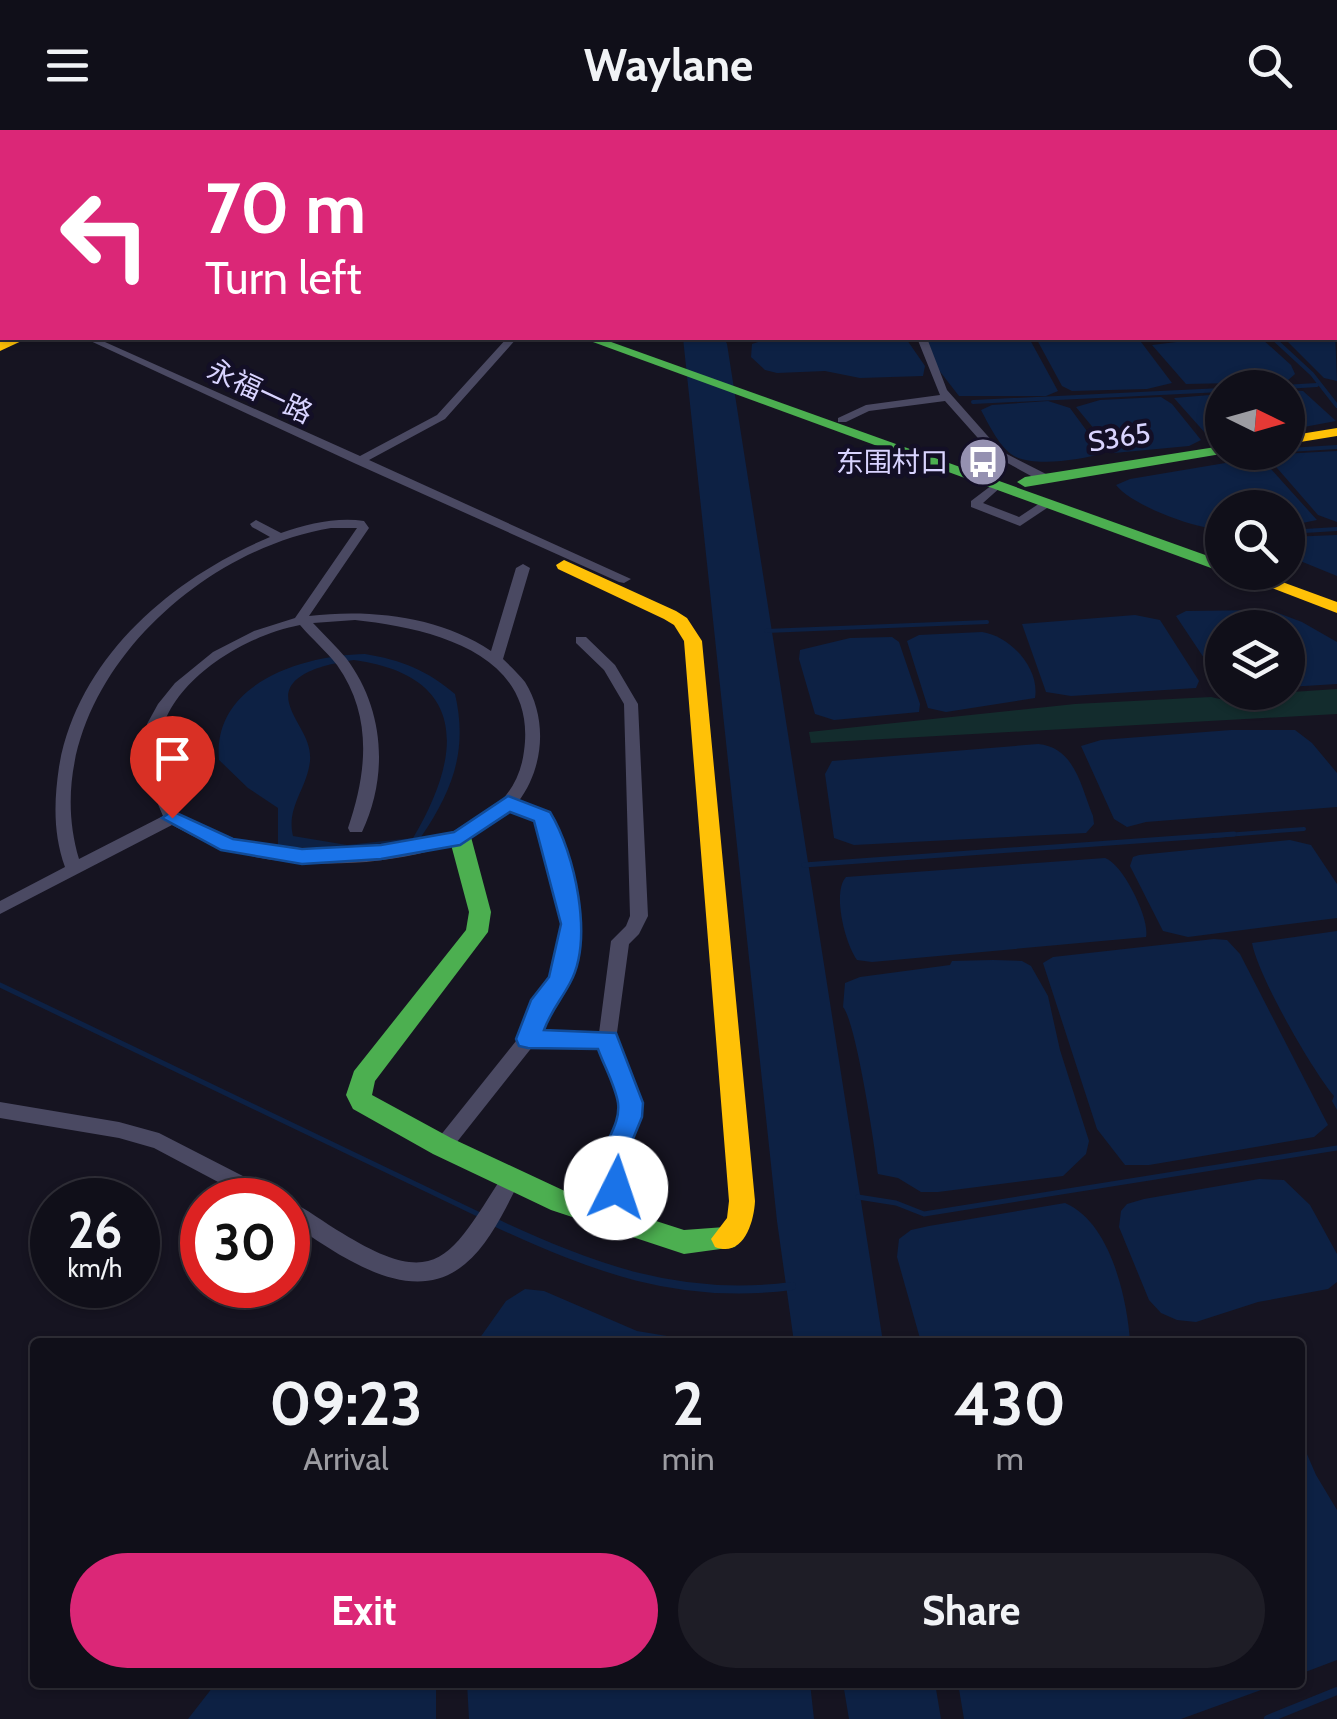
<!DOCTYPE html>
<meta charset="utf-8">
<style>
:root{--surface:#100f19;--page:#1e1d26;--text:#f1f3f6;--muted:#9c9ca2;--line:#302f38;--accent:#db2777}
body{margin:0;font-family:Cabin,"Noto Sans SC",sans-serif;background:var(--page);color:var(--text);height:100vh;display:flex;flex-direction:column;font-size:38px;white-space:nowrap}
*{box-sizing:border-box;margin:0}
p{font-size:32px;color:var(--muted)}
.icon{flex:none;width:55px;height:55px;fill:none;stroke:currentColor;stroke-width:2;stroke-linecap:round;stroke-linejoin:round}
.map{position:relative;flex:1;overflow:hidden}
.sheet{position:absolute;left:30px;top:1208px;width:1275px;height:350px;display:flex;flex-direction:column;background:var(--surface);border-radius:10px;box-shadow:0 2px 8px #0004,0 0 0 2px var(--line)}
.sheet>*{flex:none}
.top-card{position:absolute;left:0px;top:0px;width:1338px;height:210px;box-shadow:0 2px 8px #0004,0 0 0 2px var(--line);background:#db2777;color:#fff;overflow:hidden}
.needle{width:65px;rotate:95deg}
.tools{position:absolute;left:1205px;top:240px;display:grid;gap:20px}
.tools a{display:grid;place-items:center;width:100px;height:100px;border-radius:50%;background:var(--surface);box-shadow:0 2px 8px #0004,0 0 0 2px var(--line);font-size:50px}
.speed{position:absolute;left:30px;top:1048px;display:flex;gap:20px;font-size:50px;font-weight:700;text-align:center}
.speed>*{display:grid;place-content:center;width:130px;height:130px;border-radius:50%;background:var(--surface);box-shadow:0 2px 8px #0004,0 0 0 2px var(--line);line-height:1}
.speed small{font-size:25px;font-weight:400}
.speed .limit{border:15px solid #d22;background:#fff;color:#111}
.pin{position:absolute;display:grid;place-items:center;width:85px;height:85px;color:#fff;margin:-102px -42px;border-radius:50% 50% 50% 0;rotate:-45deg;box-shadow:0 0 10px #0007}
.pin .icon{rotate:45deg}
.me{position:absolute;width:110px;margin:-55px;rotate:4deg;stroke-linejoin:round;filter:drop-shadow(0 0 8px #0008)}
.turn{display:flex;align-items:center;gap:35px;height:210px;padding:0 40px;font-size:45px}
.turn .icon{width:130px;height:130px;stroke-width:2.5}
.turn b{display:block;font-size:70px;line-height:85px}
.eta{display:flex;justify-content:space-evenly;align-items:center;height:170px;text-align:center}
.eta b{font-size:60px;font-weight:700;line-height:70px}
.primary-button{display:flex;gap:20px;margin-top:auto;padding:20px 40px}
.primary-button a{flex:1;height:115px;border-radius:60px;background:var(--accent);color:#fff;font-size:40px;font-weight:700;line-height:115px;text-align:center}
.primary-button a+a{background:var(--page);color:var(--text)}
header{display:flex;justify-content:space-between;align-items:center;height:130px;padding:0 40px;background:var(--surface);font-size:45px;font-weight:700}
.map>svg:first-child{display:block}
.green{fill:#132c2d}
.water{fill:#0d2144;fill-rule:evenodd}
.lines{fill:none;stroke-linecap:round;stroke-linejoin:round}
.stream-far2{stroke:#0d2144;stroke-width:4}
.stream-far1{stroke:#0d2144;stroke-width:5}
.stream{stroke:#0d2144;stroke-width:8}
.street{fill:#4a4962;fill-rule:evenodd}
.fast{fill:#4caf50;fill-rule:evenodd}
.slow{fill:#ffc107;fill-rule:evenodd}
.route{fill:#1a73e8;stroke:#114b97;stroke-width:2.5}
.labels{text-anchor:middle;stroke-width:9;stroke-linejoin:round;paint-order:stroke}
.far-street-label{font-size:28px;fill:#d9d4ff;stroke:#130f26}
.far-poi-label{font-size:28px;fill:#d9d4ff;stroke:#130f26;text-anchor:end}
</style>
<header><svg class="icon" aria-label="menu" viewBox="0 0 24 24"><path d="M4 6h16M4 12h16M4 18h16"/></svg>Waylane<svg class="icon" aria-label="search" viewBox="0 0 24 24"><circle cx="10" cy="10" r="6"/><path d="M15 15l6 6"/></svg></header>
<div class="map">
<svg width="1337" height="1589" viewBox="0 0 1337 1589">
<rect width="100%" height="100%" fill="#161421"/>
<!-- green -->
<path class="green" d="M 1337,559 L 1337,584 L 811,613 L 809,602 L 1075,574 L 1211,567 L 1247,575 L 1266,571 L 1277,563 Z"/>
<!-- water -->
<g class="water">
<path d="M 1335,202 L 1337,251 L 1324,248 L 1284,208 L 1335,208 Z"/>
<path d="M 683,208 L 724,208 L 727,214 L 883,1212 L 794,1212 L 777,1091 Z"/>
<path d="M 927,208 L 1029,208 L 1058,261 L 1046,266 L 959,266 L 938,239 Z"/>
<path d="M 1036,208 L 1138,208 L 1172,253 L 1147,259 L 1072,261 L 1062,256 Z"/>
<path d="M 1209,208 L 1261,208 L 1291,235 L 1295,244 L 1286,252 L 1186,254 L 1152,215 Z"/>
<path d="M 907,210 L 925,236 L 923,246 L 860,248 L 825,241 L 777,243 L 765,240 L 751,227 L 752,214 L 758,212 Z"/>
<path d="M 1288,260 L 1303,261 L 1336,291 L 1288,300 Z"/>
<path d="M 1222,264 L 1222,310 L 1207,305 L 1174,268 Z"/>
<path d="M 1161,267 L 1172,274 L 1201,310 L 1189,316 L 1114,323 L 1076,277 L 1100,270 Z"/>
<path d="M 1048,271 L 1070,278 L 1103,323 C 1081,330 1035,337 1014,326 C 1000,318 989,295 981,280 L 992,275 Z"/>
<path d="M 1337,321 L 1337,392 L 1318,385 L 1271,331 L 1281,324 Z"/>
<path d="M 1249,329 L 1271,339 L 1317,390 L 1288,396 L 1288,378 L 1222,378 L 1222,399 C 1197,400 1131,375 1116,355 L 1130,349 Z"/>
<path d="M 1337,405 L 1337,446 L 1288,426 L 1288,407 Z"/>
<path d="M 1270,480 L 1302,492 L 1337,512 L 1337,554 L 1288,557 L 1288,498 L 1222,498 L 1222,555 L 1176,486 L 1186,481 Z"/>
<path d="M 1135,485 L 1160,490 L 1199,551 L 1196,558 L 1071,566 L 1046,562 L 1022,494 Z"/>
<path d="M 982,502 C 1010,506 1040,538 1035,568 L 946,582 L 928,578 L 907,511 L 919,505 Z"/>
<path d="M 892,507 L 899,512 L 920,574 L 919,582 L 834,590 L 815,584 L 799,529 L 800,520 L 850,508 Z"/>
<path d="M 365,524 C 401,530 427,540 455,564 C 468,620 453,660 421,707 L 370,717 L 278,717 L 278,678 L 248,658 L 219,630 C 212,552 305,525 365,524 ZM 354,530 C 470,546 462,626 413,708 L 347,715 L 293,706 C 286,677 307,659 310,631 C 312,608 294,593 289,573 C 281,541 335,533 354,530 Z"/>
<path d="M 1231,600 L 1295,600 L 1312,613 L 1337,643 L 1337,677 L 1146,692 L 1127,697 L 1114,689 L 1081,616 L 1101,610 Z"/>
<path d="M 1038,614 C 1075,617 1081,657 1093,686 L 1094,694 L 1086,703 L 854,715 L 834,708 L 825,644 L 832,631 Z"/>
<path d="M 1290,710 L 1311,715 L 1337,754 L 1337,788 L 1188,807 L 1163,801 L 1130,736 L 1133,727 L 1139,725 Z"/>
<path d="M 1105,728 C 1123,734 1150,789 1146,807 L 872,832 L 857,830 C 845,814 832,762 846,747 Z"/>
<path d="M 1337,801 L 1337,980 L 1332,971 L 1334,966 C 1312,940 1258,846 1252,813 Z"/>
<path d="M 1214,809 L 1227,810 L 1240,824 L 1328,995 L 1314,1007 L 1149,1035 L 1125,1035 L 1097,999 L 1043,833 L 1053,827 Z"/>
<path d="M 993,830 L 1022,831 L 1031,836 L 1048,866 L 1060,920 L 1089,1011 L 1086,1024 L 1063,1046 L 938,1062 L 921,1062 L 898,1048 L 878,1044 C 875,1016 856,892 843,877 L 845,853 L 860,847 L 950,835 L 952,831 Z"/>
<path d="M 1259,1049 L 1284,1050 L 1310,1075 L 1337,1124 L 1337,1152 L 1328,1159 L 1258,1172 L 1196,1192 L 1177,1190 L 1161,1183 L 1149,1170 L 1119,1097 L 1121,1081 L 1127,1074 L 1144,1069 Z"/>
<path d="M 1065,1073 C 1110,1092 1127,1167 1130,1212 L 921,1212 L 897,1127 L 899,1109 L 911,1100 L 929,1096 Z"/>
<path d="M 525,1159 L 544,1161 L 637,1201 L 703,1212 L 477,1212 L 506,1171 Z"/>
<path d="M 1300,1308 L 1316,1345 L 1337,1380 L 1337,1530 L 1300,1544 Z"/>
<path d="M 216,1553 L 436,1553 L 436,1589 L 188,1589 Z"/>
<path d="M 467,1553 L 810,1553 L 814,1589 L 469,1589 Z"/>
<path d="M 843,1553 L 935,1553 L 941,1589 L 849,1589 Z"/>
<path d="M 958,1553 L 958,1552 L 1280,1553 L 1181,1589 L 964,1589 Z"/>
</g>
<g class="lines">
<!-- stream-far2 -->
<g class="stream-far2">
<path d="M 1273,208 L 1312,244 L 1337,276"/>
<path d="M 1268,258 L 1317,255"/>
<path d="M 973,272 L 1222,260"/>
<path d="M 1288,320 L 1337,317"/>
<path d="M 1288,402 L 1337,399"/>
<path d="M 766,501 L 987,492"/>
<path d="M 1200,707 L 1304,699"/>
</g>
<!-- stream-far1 -->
<g class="stream-far1">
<path d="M 804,735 L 1234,704"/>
<path d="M 0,855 L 482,1086"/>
<path d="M 858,1067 L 896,1073 L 924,1084 L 1337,1018"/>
</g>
<!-- stream -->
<g class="stream">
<path d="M 492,1091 C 593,1138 679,1171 792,1156"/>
<path d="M 1268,1589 L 1337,1561"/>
</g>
<!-- street -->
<g class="street">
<rect x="0" y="26" width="2" height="5"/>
<rect x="1335" y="120" width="2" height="6"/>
<path d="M 0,162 L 2,163 L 2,169 L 0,168 Z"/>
<path d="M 84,208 L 96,208 L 360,326 L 437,285 L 507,208 L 517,208 L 445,289 L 369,330 L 631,449 L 624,453 L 619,452 L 354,333 Z"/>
<path d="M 917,208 L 927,208 L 947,260 L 1001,321 L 1050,346 L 1050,352 L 1042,352 L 993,325 L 945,271 L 869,281 L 846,292 L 838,292 L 838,288 L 866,275 L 940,265 Z"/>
<path d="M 996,352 L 1002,356 L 983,373 L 1019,387 L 1043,371 L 1053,374 L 1020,396 L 971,377 L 971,371 Z"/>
<path d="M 256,390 L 281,403 C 308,394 336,387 364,391 L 369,398 L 309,486 C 370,479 439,486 491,521 L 516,438 L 523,434 L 530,438 L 503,529 C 510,536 519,544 525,552 C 548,589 544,638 518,672 L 555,692 L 581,795 L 569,850 L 551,872 L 540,902 L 599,903 L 611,811 L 626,796 L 630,786 L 624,574 L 604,540 L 576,513 L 576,507 L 586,507 L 615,535 L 638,574 L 648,786 L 639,804 L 629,814 L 616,910 L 640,973 L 622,1038 L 637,1077 L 657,1094 L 660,1100 L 657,1106 C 630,1116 604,1061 602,1039 C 600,1017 623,992 619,970 C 616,953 606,934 600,917 L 533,916 L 449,1022 L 442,1024 L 435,1022 L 432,1016 L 520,906 L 534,869 L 551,848 L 563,795 L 540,695 L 510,680 C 452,735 325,742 251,726 C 223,720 197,709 172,695 L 0,784 L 0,771 L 65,737 C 53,704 54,671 59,637 C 78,527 172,448 270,407 L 252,397 L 250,394 ZM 331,398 L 357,398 L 295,488 L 254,501 L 213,522 L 175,553 L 158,574 L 147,594 L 142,625 L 149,653 L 163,686 L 79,729 C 33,574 186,422 331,398 ZM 355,490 C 429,498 538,522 524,621 C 521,647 508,668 487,684 C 423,729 242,738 181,686 C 173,679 168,663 164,653 C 134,572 232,508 300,495 C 312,509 326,521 337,535 C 373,586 367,642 348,698 L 350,702 L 362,702 C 389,645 384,578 346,528 C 336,516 324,505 313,493 Z"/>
<path d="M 0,972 L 119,992 L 159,1003 L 278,1064 L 281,1070 L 252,1070 L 154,1018 L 119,1008 L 0,988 Z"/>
<path d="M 507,1047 L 514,1050 L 517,1056 C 504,1082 488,1115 465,1134 C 410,1181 335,1122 288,1091 L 288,1071 C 307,1078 324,1093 342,1103 C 436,1161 450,1128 500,1050 Z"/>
</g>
<!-- fast -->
<g class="fast">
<path d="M 0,0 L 8,0 L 10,2 L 2,4 Z"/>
<path d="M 582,208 L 600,208 L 1222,431 L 1222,442 Z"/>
<path d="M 1222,316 L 1222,322 L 1227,323 L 1025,357 L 1017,352 L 1025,347 Z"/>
<path d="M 460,700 L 471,707 L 491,782 L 488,802 L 375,951 L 372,965 L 451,1008 L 569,1063 L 684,1100 L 725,1097 L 735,1101 L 739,1109 L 735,1117 L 684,1124 L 551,1080 L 433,1024 L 353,979 L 346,965 L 354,941 L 466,800 L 469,782 L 449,707 Z"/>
</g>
<!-- slow -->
<g class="slow">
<path d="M 22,0 L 37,0 L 39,2 L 25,2 Z"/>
<path d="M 11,208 L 28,208 L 0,221 L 0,212 Z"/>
<path d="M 1337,298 L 1337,306 L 1288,314 L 1288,306 Z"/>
<path d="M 564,430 L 676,481 L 687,488 L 702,511 L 755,1071 C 754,1093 743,1128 715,1117 L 711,1109 L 727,1088 L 729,1071 L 684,511 L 674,495 L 664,489 L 558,439 L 556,435 Z"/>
<path d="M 1230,442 L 1255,442 L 1337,472 L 1337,483 Z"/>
</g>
</g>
<!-- route -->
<path class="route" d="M 508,666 L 550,682 C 575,723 594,809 570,853 C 561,870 551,881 544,900 L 616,903 L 643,973 L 642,987 L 626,1026 L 629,1058 L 625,1066 L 616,1070 L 606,1066 C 585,1024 622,1005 618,973 C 615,955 604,936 598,919 L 528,918 L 519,916 L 516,909 L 531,870 L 549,847 L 561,794 L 534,691 L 510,682 L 460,715 L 381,729 L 302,734 L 221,720 L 162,688 L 172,681 L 233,709 L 302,719 L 381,715 L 454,702 Z"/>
<!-- icons -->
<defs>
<g id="bus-disc" transform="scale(2.5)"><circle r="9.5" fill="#9591b1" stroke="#130f26"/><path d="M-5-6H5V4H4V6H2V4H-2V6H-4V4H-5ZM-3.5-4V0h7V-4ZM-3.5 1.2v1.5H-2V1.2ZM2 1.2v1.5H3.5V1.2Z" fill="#fff"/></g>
</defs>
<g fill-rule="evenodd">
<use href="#bus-disc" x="983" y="332"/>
</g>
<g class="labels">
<!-- far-street labels -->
<g class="far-street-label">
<text transform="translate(260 261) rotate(25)" y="10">永福一路</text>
<text transform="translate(1119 307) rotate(-9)" y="10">S365</text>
</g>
<!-- far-poi labels -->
<g class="far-poi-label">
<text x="948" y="342">东围村口</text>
</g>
</g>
</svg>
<div class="tools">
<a><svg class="needle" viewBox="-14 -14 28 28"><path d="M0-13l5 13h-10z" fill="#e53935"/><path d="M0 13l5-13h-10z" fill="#9c9ca2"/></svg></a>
<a><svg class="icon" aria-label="search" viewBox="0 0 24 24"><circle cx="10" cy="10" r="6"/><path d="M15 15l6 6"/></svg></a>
<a><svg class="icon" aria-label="layers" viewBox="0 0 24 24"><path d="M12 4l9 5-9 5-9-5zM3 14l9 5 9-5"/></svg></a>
</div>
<div class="speed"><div>26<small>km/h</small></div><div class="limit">30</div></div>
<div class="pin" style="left:172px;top:688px;background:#d93025"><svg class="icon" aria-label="arrive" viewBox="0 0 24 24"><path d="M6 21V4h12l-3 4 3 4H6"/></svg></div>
<svg class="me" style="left:616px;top:1058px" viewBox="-20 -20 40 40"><circle r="19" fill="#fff"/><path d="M0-13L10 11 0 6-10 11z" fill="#1a73e8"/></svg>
<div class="top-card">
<div class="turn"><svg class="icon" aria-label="left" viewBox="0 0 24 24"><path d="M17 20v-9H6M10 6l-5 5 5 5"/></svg><div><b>70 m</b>Turn left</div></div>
</div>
<section class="sheet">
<div class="eta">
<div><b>09:23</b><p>Arrival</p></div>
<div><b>2</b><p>min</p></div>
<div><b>430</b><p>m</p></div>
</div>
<div class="primary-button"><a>Exit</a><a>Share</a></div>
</section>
</div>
